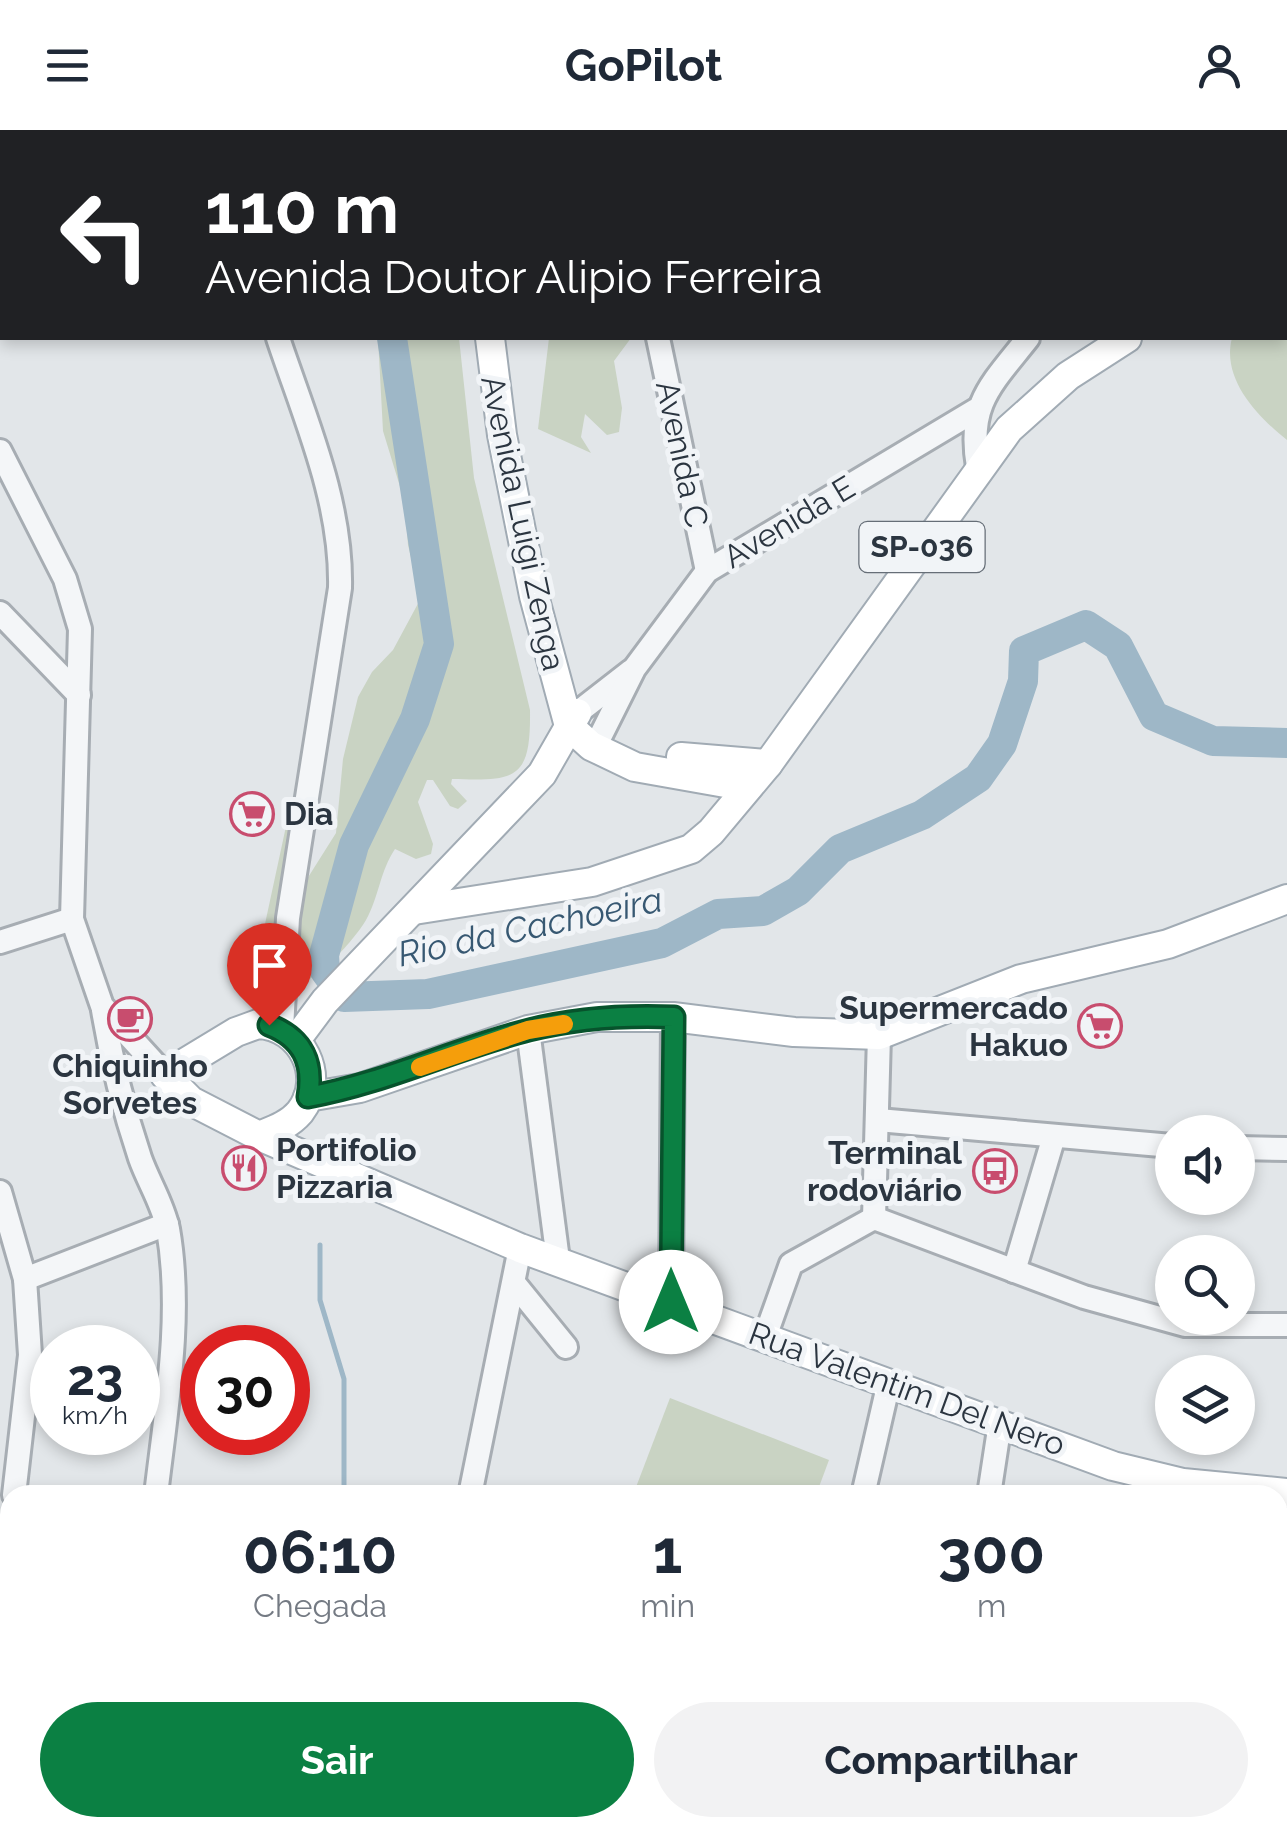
<!DOCTYPE html>
<html lang="pt">
<meta charset="utf-8">
<style>
:root{--surface:#fff;--page:#f2f2f3;--text:#1f2937;--muted:#747a83;--accent:#0b8043}
body{margin:0;font-family:Raleway,sans-serif;background:var(--page);color:var(--text);height:100vh;display:flex;flex-direction:column;font-size:38px;white-space:nowrap}
*{box-sizing:border-box;margin:0}
p{font-size:32px;color:var(--muted)}
.icon{flex:none;width:55px;height:55px;fill:none;stroke:currentColor;stroke-width:2;stroke-linecap:round;stroke-linejoin:round}
.map{position:relative;flex:1;overflow:hidden}
.side{position:absolute;left:0px;top:1355px;width:1288px;height:352px;display:flex;flex-direction:column;background:var(--surface);border-radius:30px 30px 0 0;box-shadow:0 5px 15px #0003}
.side>*{flex:none}
.banner{position:absolute;left:0px;top:0px;width:1288px;height:210px;box-shadow:0 5px 15px #0003;background:#202124;color:#fff;overflow:hidden}
.tools{position:absolute;left:1155px;top:985px;display:grid;gap:20px}
.tools a{display:grid;place-items:center;width:100px;height:100px;border-radius:50%;background:var(--surface);box-shadow:0 5px 15px #0003;font-size:50px}
.speed{position:absolute;left:30px;top:1195px;display:flex;gap:20px;font-size:50px;font-weight:700;text-align:center}
.speed>*{display:grid;place-content:center;width:130px;height:130px;border-radius:50%;background:var(--surface);box-shadow:0 5px 15px #0003;line-height:1}
.speed small{font-size:25px;font-weight:400}
.speed .limit{border:15px solid #d22;background:#fff;color:#111}
.pin{position:absolute;display:grid;place-items:center;width:85px;height:85px;color:#fff;margin:-102px -42px;border-radius:50% 50% 50% 0;rotate:-45deg;box-shadow:0 0 10px #0007}
.pin .icon{rotate:45deg}
.me{position:absolute;width:110px;margin:-55px;rotate:0deg;stroke-linejoin:round;filter:drop-shadow(0 0 8px #0008)}
.turn{display:flex;align-items:center;gap:35px;height:210px;padding:0 40px;font-size:45px}
.turn .icon{width:130px;height:130px;stroke-width:2.5}
.turn b{display:block;font-size:70px;line-height:85px}
.eta{display:flex;justify-content:space-evenly;align-items:center;height:170px;text-align:center}
.eta b{font-size:60px;font-weight:700;line-height:70px}
.cta{display:flex;gap:20px;margin-top:auto;padding:20px 40px}
.cta a{flex:1;height:115px;border-radius:60px;background:var(--accent);color:#fff;font-size:40px;font-weight:700;line-height:115px;text-align:center}
.cta a+a{background:var(--page);color:var(--text)}
header{display:flex;justify-content:space-between;align-items:center;height:130px;padding:0 40px;background:var(--surface);font-size:45px;font-weight:700}
.map>svg:first-child{display:block}
.green{fill:#c9d3c3}
.lines{fill:none;stroke-linecap:round;stroke-linejoin:round}
.stream{stroke:#9eb7c7;stroke-width:5}
.river{stroke:#9eb7c7;stroke-width:30}
.minor-casing{stroke:#a7adb3;stroke-width:28}
.major-casing{stroke:#a1abb4;stroke-width:32}
.minor{stroke:#f4f6f8;stroke-width:22}
.major{stroke:#fff;stroke-width:28}
.route-casing{stroke:#07532c;stroke-width:25}
.route{stroke:#0b8043;stroke-width:18}
.slow{stroke:#f59e0b;stroke-width:18}
.labels{text-anchor:middle;stroke-width:10;stroke-linejoin:round;paint-order:stroke}
.shield{fill:#f1f4f7;stroke:#666e77;stroke-width:2.5}
.shield-label{font-size:30px;font-weight:bold;fill:#2b3540}
.street-label{font-size:32px;fill:#2b3540;stroke:#f1f4f7}
.poi-label{font-size:32px;font-weight:bold;fill:#2b3540;stroke:#f1f4f7;text-anchor:start}
.water-label{font-size:35px;font-style:italic;fill:#375872;stroke:#f1f4f7}
</style>
<header><svg class="icon" aria-label="menu" viewBox="0 0 24 24"><path d="M4 6h16M4 12h16M4 18h16"/></svg>GoPilot<svg class="icon" aria-label="person" viewBox="0 0 24 24"><circle cx="12" cy="8" r="4"/><path d="M4 21q1-7 8-7t8 7"/></svg></header>
<div class="map">
<svg width="1287" height="1706" viewBox="0 0 1287 1706">
<rect width="100%" height="100%" fill="#e2e6e9"/>
<!-- green -->
<g class="green">
<path d="M 1287,162 L 1287,310 C 1258,287 1221,249 1232,208 L 1285,208 Z"/>
<path d="M 378,208 L 459,208 L 474,348 L 530,580 C 531,650 516,651 452,649 L 451,654 L 467,671 L 458,679 L 450,676 L 433,650 L 427,650 L 418,672 L 433,714 L 431,724 L 416,729 L 395,719 C 380,741 379,767 366,790 C 349,819 272,903 257,831 L 288,687 L 295,682 L 295,768 L 336,703 L 343,629 L 358,567 L 372,542 L 393,520 L 421,468 L 408,415 L 405,373 L 383,301 Z"/>
<path d="M 549,208 L 631,208 L 614,231 L 622,278 L 619,302 L 607,305 L 585,284 L 581,307 L 591,323 L 538,299 Z"/>
<path d="M 670,1268 L 829,1330 L 816,1365 L 633,1365 Z"/>
</g>
<g class="lines">
<!-- stream -->
<g class="stream">
<path d="M 320,1115 L 320,1170 L 344,1249 L 344,1365"/>
<path d="M 335,1706 L 336,1698"/>
</g>
<!-- river -->
<g class="river">
<path d="M 423,2 L 423,0"/>
<path d="M 392,208 L 439,514 L 415,589 L 354,715 L 324,825 L 325,841 L 344,867 L 428,864 L 662,813 L 718,784 L 763,781 L 798,761 L 840,719 L 922,685 L 978,648 L 1002,614 L 1023,551 L 1024,521 L 1086,495 L 1118,516 L 1154,586 L 1213,611 L 1287,613"/>
</g>
<!-- minor casing -->
<g class="minor-casing">
<g id="minor">
<path d="M 207,0 L 208,2"/>
<path d="M 297,2 L 301,0"/>
<path d="M 532,2 L 533,0"/>
<path d="M 973,2 L 979,0"/>
<path d="M 1191,2 L 1193,0"/>
<path d="M 278,208 C 305,289 342,371 340,458 L 288,788 L 282,899"/>
<path d="M 658,208 L 707,441"/>
<path d="M 0,321 L 65,449 L 80,499 L 72,789 L 102,876 L 165,945"/>
<path d="M 978,337 C 967,274 991,255 1028,208"/>
<path d="M 0,483 L 79,565"/>
<path d="M 577,583 L 631,541"/>
<path d="M 601,605 L 634,539 L 707,441 L 976,280"/>
<path d="M 0,812 L 72,789"/>
<path d="M 103,880 C 111,929 124,980 140,1028 C 148,1051 163,1074 168,1099 C 183,1185 166,1279 156,1365"/>
<path d="M 528,900 L 558,1130"/>
<path d="M 878,990 L 1172,1016"/>
<path d="M 1238,1018 L 1287,1019"/>
<path d="M 0,1062 L 25,1149 L 30,1225 L 14,1365"/>
<path d="M 874,1088 L 879,905"/>
<path d="M 1014,1141 L 1054,1006"/>
<path d="M 25,1149 L 167,1094"/>
<path d="M 514,1153 L 566,1217"/>
<path d="M 671,1172 L 673,887"/>
<path d="M 765,1207 L 791,1134 L 874,1088 L 1084,1167 L 1185,1195 L 1287,1195"/>
<path d="M 470,1365 L 520,1118"/>
<path d="M 863,1365 L 889,1252"/>
<path d="M 989,1365 L 1000,1293"/>
<path d="M 0,1475 L 10,1398"/>
<path d="M 1278,1490 L 1287,1490"/>
<path d="M 0,1659 L 9,1706"/>
<path d="M 1278,1690 L 1287,1694"/>
<path d="M 177,1698 L 180,1706"/>
<path d="M 795,1698 L 797,1706"/>
<path d="M 882,1698 L 910,1706"/>
<path d="M 381,1706 L 384,1698"/>
<path d="M 752,1706 L 775,1698"/>
<path d="M 1046,1706 L 1046,1698"/>
</g>
</g>
<!-- major casing -->
<g class="major-casing">
<g id="major">
<path d="M 503,2 L 503,0"/>
<path d="M 1285,98 L 1287,96"/>
<path d="M 490,208 L 502,305 L 534,466 L 569,596 L 591,616 L 635,637 L 748,657"/>
<path d="M 681,627 L 768,634"/>
<path d="M 414,780 L 592,752 L 691,719 L 711,702 L 768,634 L 1009,299 L 1068,246 L 1127,208"/>
<path d="M 258,894 C 302,896 327,947 300,982 C 289,995 274,1000 259,1006 L 191,971 L 165,945 L 236,902 Z"/>
<path d="M 296,910 L 325,871 L 542,644 L 577,583"/>
<path d="M 308,967 L 360,958 L 528,900 L 597,887 L 673,887 L 794,902 L 879,905 L 1021,849 L 1168,814 L 1287,769"/>
<path d="M 259,1006 L 520,1118 L 1113,1336 L 1183,1353 L 1287,1363"/>
</g>
</g>
<!-- minor -->
<use href="#minor" class="minor"/>
<!-- major -->
<use href="#major" class="major"/>
</g>
<g class="lines">
<!-- route casing -->
<g class="route-casing">
<path id="route" d="M 269,895 C 303,908 314,933 308,967 C 385,953 454,919 529,900 C 576,888 624,885 674,887 L 671,1172"/>
</g>
<!-- route -->
<use href="#route" class="route"/>
<!-- slow -->
<path class="slow" d="M 420,937 L 528,900 L 564,894"/>
</g>
<!-- icons -->
<defs>
<g id="supermarket-ring" transform="scale(2.25)"><circle r="9.5" fill="#f1f4f7" stroke="#c84d6e" stroke-width="1.5"/><path d="M-6-5.5h2.5l.6 2H6L4.5 2H-2.5L-4.4-4H-6ZM-1.5 3.2a1.3 1.3 0 1 0 .1 0ZM3 3.2a1.3 1.3 0 1 0 .1 0Z" fill="#c84d6e"/></g>
<g id="cafe-ring" transform="scale(2.25)"><circle r="9.5" fill="#f1f4f7" stroke="#c84d6e" stroke-width="1.5"/><path d="M-5.5-4.5H6V0H3Q3 3.5 0 3.5H-2.5Q-5.5 3.5-5.5 0ZM3-3.2v2h1.7v-2ZM-6 4.5H4V6H-6Z" fill="#c84d6e"/></g>
<g id="restaurant-ring" transform="scale(2.25)"><circle r="9.5" fill="#f1f4f7" stroke="#c84d6e" stroke-width="1.5"/><path d="M-5-6h1v4h1v-4h1v4h1v-4h1v5L-1.5 .5V6h-2V.5L-5-1ZM5-6V6H3V1.5H1.5Q1.5-4 5-6Z" fill="#c84d6e"/></g>
<g id="bus-ring" transform="scale(2.25)"><circle r="9.5" fill="#f1f4f7" stroke="#c84d6e" stroke-width="1.5"/><path d="M-5-6H5V4H4V6H2V4H-2V6H-4V4H-5ZM-3.5-4V0h7V-4ZM-3.5 1.2v1.5H-2V1.2ZM2 1.2v1.5H3.5V1.2Z" fill="#c84d6e"/></g>
</defs>
<g fill-rule="evenodd">
<use href="#supermarket-ring" x="252" y="684"/>
<use href="#cafe-ring" x="130" y="889"/>
<use href="#supermarket-ring" x="1100" y="896"/>
<use href="#restaurant-ring" x="244" y="1038"/>
<use href="#bus-ring" x="995" y="1041"/>
</g>
<g class="labels">
<!-- shield labels -->
<rect class="shield" x="859.5" y="392" width="125" height="50" rx="8"/>
<g class="shield-label">
<text x="922" y="427">SP-036</text>
</g>
<!-- street labels -->
<g class="street-label">
<text transform="translate(682 324) rotate(78)" y="11">Avenida C</text>
<text transform="translate(789 392) rotate(-31)" y="11">Avenida E</text>
<text transform="translate(523 393) rotate(78)" y="11">Avenida Luigi Zenga</text>
<text transform="translate(907 1259) rotate(20)" y="11">Rua Valentim Del Nero</text>
</g>
<!-- poi labels -->
<g class="poi-label">
<text x="284" y="695">Dia</text>
<text x="1068" y="889" text-anchor="end">Supermercado<tspan x="1068" dy="37">Hakuo</tspan></text>
<text x="130" y="947" text-anchor="middle">Chiquinho<tspan x="130" dy="37">Sorvetes</tspan></text>
<text x="276" y="1031">Portifolio<tspan x="276" dy="37">Pizzaria</tspan></text>
<text x="962" y="1034" text-anchor="end">Terminal<tspan x="962" dy="37">rodoviário</tspan></text>
</g>
<!-- water labels -->
<g class="water-label">
<text transform="translate(530 797) rotate(-12)" y="12">Rio da Cachoeira</text>
</g>
</g>
</svg>
<div class="tools">
<a><svg class="icon" aria-label="sound" viewBox="0 0 24 24"><path d="M4 9h4l5-4v14l-5-4H4zM17 9q2 3 0 6"/></svg></a>
<a><svg class="icon" aria-label="search" viewBox="0 0 24 24"><circle cx="10" cy="10" r="6"/><path d="M15 15l6 6"/></svg></a>
<a><svg class="icon" aria-label="layers" viewBox="0 0 24 24"><path d="M12 4l9 5-9 5-9-5zM3 14l9 5 9-5"/></svg></a>
</div>
<div class="speed"><div>23<small>km/h</small></div><div class="limit">30</div></div>
<div class="pin" style="left:269px;top:895px;background:#d93025"><svg class="icon" aria-label="arrive" viewBox="0 0 24 24"><path d="M6 21V4h12l-3 4 3 4H6"/></svg></div>
<svg class="me" style="left:671px;top:1172px" viewBox="-20 -20 40 40"><circle r="19" fill="#fff"/><path d="M0-13L10 11 0 6-10 11z" fill="#0b8043"/></svg>
<div class="banner">
<div class="turn"><svg class="icon" aria-label="left" viewBox="0 0 24 24"><path d="M17 20v-9H6M10 6l-5 5 5 5"/></svg><div><b>110 m</b>Avenida Doutor Alipio Ferreira</div></div>
</div>
<section class="side">
<div class="eta">
<div><b>06:10</b><p>Chegada</p></div>
<div><b>1</b><p>min</p></div>
<div><b>300</b><p>m</p></div>
</div>
<div class="cta"><a>Sair</a><a>Compartilhar</a></div>
</section>
</div>
